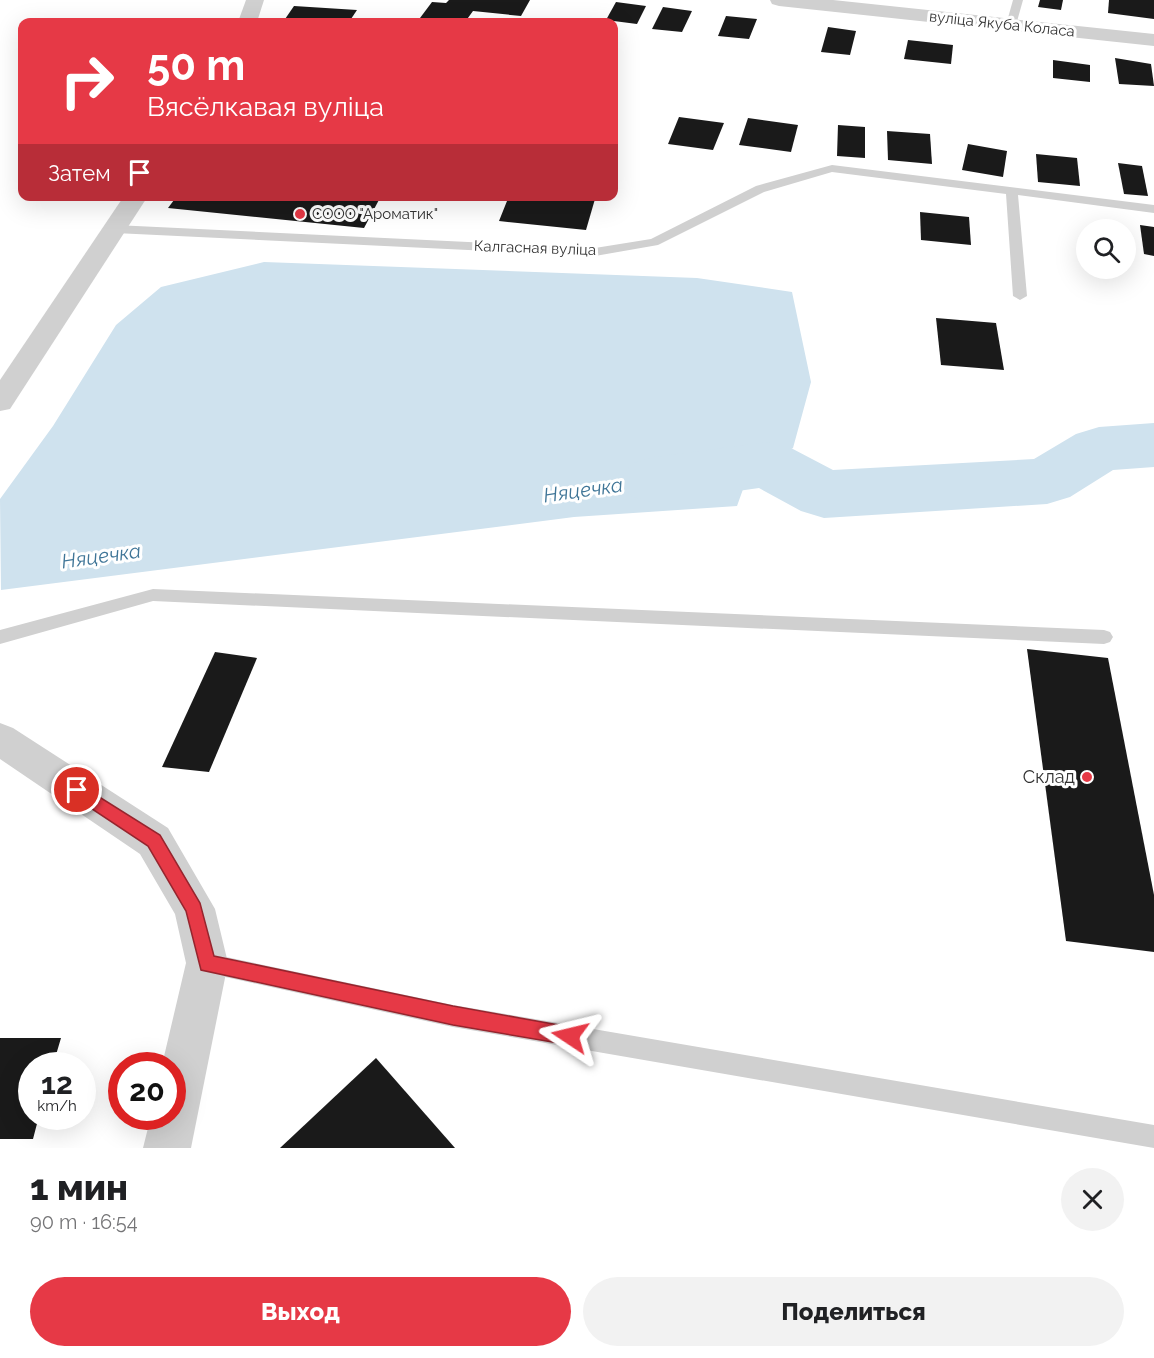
<!DOCTYPE html>
<html lang="ru">
<meta charset="utf-8">
<style>
:root{--surface:#fff;--page:#f2f2f2;--text:#202124;--muted:#757577;--accent:#e63946}
body{margin:0;font-family:Raleway,sans-serif;background:var(--page);color:var(--text);height:100vh;display:flex;flex-direction:column;font-size:22px;white-space:nowrap}
*{box-sizing:border-box;margin:0}
p{font-size:20px;color:var(--muted)}
.icon{flex:none;width:33px;height:33px;fill:none;stroke:currentColor;stroke-width:2;stroke-linecap:round;stroke-linejoin:round}
.map{position:relative;height:1148px;overflow:hidden}
.details{display:flex;flex-direction:column;background:var(--surface);flex:1}
.details>*{flex:none}
.top-card{position:absolute;left:18px;top:18px;width:600px;height:183px;border-radius:12px;box-shadow:0 6px 24px #0002;background:#e63946;color:#fff;overflow:hidden}
.fabs{position:absolute;left:1076px;top:219px;display:grid;gap:12px}
.fabs a{display:grid;place-items:center;width:60px;height:60px;border-radius:50%;background:var(--surface);box-shadow:0 6px 24px #0002;font-size:30px}
.speed{position:absolute;left:18px;top:1052px;display:flex;gap:12px;font-size:30px;font-weight:700;text-align:center}
.speed>*{display:grid;place-content:center;width:78px;height:78px;border-radius:50%;background:var(--surface);box-shadow:0 6px 24px #0002;line-height:1}
.speed small{font-size:15px;font-weight:400}
.speed .limit{border:9px solid #d22;background:#fff;color:#111}
.pin{position:absolute;display:grid;place-items:center;width:51px;height:51px;color:#fff;margin:-26px;border:3px solid #fff;border-radius:50%;box-shadow:0 2px 6px #0007}
.me{position:absolute;width:66px;margin:-33px;rotate:280deg;stroke-linejoin:round;filter:drop-shadow(0 0 4px #0008)}
.turn{display:flex;align-items:center;gap:21px;height:126px;padding:0 30px;font-size:27px}
.turn .icon{width:78px;height:78px;stroke-width:2.5}
.turn b{display:block;font-size:42px;line-height:51px}
.then{display:flex;align-items:center;height:57px;padding:0 30px;background:#0003;gap:12px;font-size:22px}
.round{display:grid;place-items:center;flex:none;width:63px;height:63px;border-radius:32px;background:var(--page)}
.headline{display:flex;align-items:center;justify-content:space-between;height:102px;padding:0 30px}
h1{font-size:36px;font-weight:800;line-height:45px}
.cta{display:flex;gap:12px;margin-top:auto;padding:12px 30px}
.cta a{flex:1;height:69px;border-radius:36px;background:var(--accent);color:#fff;font-size:24px;font-weight:800;line-height:69px;text-align:center}
.cta a+a{background:var(--page);color:var(--text)}
.map>svg:first-child{display:block}
.water{fill:#cfe2ee}
.lines{fill:none;stroke-linecap:round;stroke-linejoin:round}
.river{fill:#cfe2ee;fill-rule:evenodd}
.building{fill:#1a1a1a}
.service{fill:#d0d0d0;fill-rule:evenodd}
.minor{fill:#d0d0d0;fill-rule:evenodd}
.route{fill:#e63946;stroke:#96252e;stroke-width:1.5}
.poi-dot{fill:#e63946;stroke:#fff;stroke-width:2}
.labels{text-anchor:middle;stroke-width:6;stroke-linejoin:round;paint-order:stroke}
.far-street-label{font-size:15px;fill:#333;stroke:#fff}
.far-poi-label{font-size:15px;fill:#333;stroke:#fff;text-anchor:start}
.poi-label{font-size:18px;fill:#333;stroke:#fff;text-anchor:end}
.water-label{font-size:20px;font-style:italic;fill:#3f7597;stroke:#fff}
</style>
<div class="map">
<svg width="1154" height="1148" viewBox="0 0 1154 1148">
<rect width="100%" height="100%" fill="#fff"/>
<!-- water -->
<path class="water" d="M 264,262 L 697,278 L 792,292 L 811,382 L 793,448 L 751,467 L 737,506 L 574,517 L 1,590 L 0,499 L 53,426 L 116,325 L 161,287 Z"/>
<g class="lines">
<!-- river -->
<path class="river" d="M 1154,423 L 1154,467 L 1113,470 L 1070,497 L 1047,504 L 824,518 L 801,511 L 759,488 L 654,503 L 631,496 L 621,480 L 631,464 L 654,457 L 768,442 L 791,448 L 833,470 L 1034,459 L 1076,434 L 1099,427 Z"/>
</g>
<!-- building -->
<g class="building">
<path d="M 449,0 L 530,0 L 521,16 L 473,11 L 465,22 L 417,22 L 432,2 L 446,3 Z"/>
<path d="M 1040,0 L 1063,0 L 1061,10 L 1038,7 Z"/>
<path d="M 1109,0 L 1154,0 L 1154,19 L 1108,13 Z"/>
<path d="M 616,2 L 646,6 L 637,24 L 606,20 Z"/>
<path d="M 294,6 L 357,10 L 349,22 L 283,22 Z"/>
<path d="M 663,7 L 692,11 L 682,32 L 652,29 Z"/>
<path d="M 726,16 L 757,19 L 749,39 L 718,36 Z"/>
<path d="M 828,27 L 856,31 L 850,55 L 821,52 Z"/>
<path d="M 908,40 L 953,45 L 951,64 L 904,59 Z"/>
<path d="M 1115,58 L 1151,64 L 1154,86 L 1119,84 Z"/>
<path d="M 1053,60 L 1090,65 L 1090,82 L 1053,78 Z"/>
<path d="M 679,117 L 724,123 L 713,150 L 668,144 Z"/>
<path d="M 748,118 L 798,125 L 791,152 L 739,145 Z"/>
<path d="M 838,125 L 865,127 L 865,158 L 837,156 Z"/>
<path d="M 887,131 L 930,134 L 932,164 L 888,160 Z"/>
<path d="M 968,144 L 1007,151 L 1003,177 L 962,170 Z"/>
<path d="M 1036,154 L 1077,158 L 1080,186 L 1038,182 Z"/>
<path d="M 1118,163 L 1142,166 L 1148,196 L 1124,194 Z"/>
<path d="M 177,196 L 381,196 L 364,228 L 168,208 Z"/>
<path d="M 509,196 L 568,196 L 595,199 L 586,230 L 499,221 Z"/>
<path d="M 920,212 L 969,217 L 971,245 L 921,240 Z"/>
<path d="M 1140,225 L 1154,227 L 1154,256 L 1144,254 Z"/>
<path d="M 936,318 L 996,323 L 1004,370 L 941,365 Z"/>
<path d="M 1027,649 L 1108,658 L 1154,895 L 1154,952 L 1066,941 Z"/>
<path d="M 215,652 L 257,658 L 209,772 L 162,767 Z"/>
<path d="M 0,1038 L 61,1038 L 53,1065 L 32,1065 L 32,1116 L 39,1116 L 33,1139 L 0,1139 Z"/>
<path d="M 376,1058 L 455,1148 L 280,1148 Z"/>
</g>
<g class="lines">
<!-- service -->
<g class="service">
<path d="M 1013,0 L 1023,0 L 1016,25 L 1011,28 L 1006,25 Z"/>
<path d="M 832,165 L 1154,205 L 1154,213 L 1018,195 L 1027,296 L 1020,300 L 1013,296 L 1006,194 L 832,172 L 764,192 L 658,245 L 595,256 L 115,233 L 109,229 L 115,225 L 595,248 L 651,239 L 756,186 Z"/>
<path d="M 153,589 L 1104,630 L 1110,632 L 1113,637 L 1110,642 L 1104,644 L 153,601 L 0,644 L 0,630 Z"/>
<path d="M 207,953 L 453,1005 L 1154,1125 L 1154,1148 L 453,1027 L 207,973 L 199,970 L 196,963 L 199,956 Z"/>
</g>
<!-- minor -->
<g class="minor">
<path d="M 246,0 L 264,0 L 257,22 L 238,22 Z"/>
<path d="M 770,0 L 833,0 L 1154,34 L 1154,46 L 779,6 L 772,4 Z"/>
<path d="M 124,196 L 148,196 L 10,409 L 0,411 L 0,380 Z"/>
<path d="M 0,723 L 13,728 L 168,828 L 215,909 L 228,963 L 191,1148 L 143,1148 L 151,1116 L 172,1116 L 172,1065 L 162,1065 L 186,963 L 175,914 L 140,854 L 0,759 Z"/>
</g>
</g>
<!-- route -->
<path class="route" d="M 77,783 L 160,835 L 200,903 L 214,956 L 453,1006 L 570,1027 L 576,1029 L 579,1036 L 576,1042 L 570,1045 L 453,1025 L 201,970 L 186,911 L 148,846 L 71,795 L 69,790 L 71,785 Z"/>
<!-- markers -->
<g class="poi-dot">
<circle cx="300" cy="214" r="6"/>
<circle cx="1087" cy="777" r="6"/>
</g>
<g class="labels">
<!-- far-street labels -->
<g class="far-street-label">
<text transform="translate(1002 24) rotate(6)" y="5">вуліца Якуба Коласа</text>
<text transform="translate(535 248) rotate(2)" y="5">Калгасная вуліца</text>
</g>
<!-- far-poi labels -->
<g class="far-poi-label">
<text x="312" y="219">СООО "Ароматик"</text>
</g>
<!-- poi labels -->
<g class="poi-label">
<text x="1075" y="783">Склад</text>
</g>
<!-- water labels -->
<g class="water-label">
<text transform="translate(583 490) rotate(-8)" y="7">Няцечка</text>
<text transform="translate(101 556) rotate(-8)" y="7">Няцечка</text>
</g>
</g>
</svg>
<div class="fabs">
<a><svg class="icon" aria-label="search" viewBox="0 0 24 24"><circle cx="10" cy="10" r="6"/><path d="M15 15l6 6"/></svg></a>
</div>
<div class="speed"><div>12<small>km/h</small></div><div class="limit">20</div></div>
<div class="pin" style="left:77px;top:790px;background:#d93025"><svg class="icon" aria-label="arrive" viewBox="0 0 24 24"><path d="M6 21V4h12l-3 4 3 4H6"/></svg></div>
<svg class="me" style="left:570px;top:1036px" viewBox="-20 -20 40 40"><path d="M0-17L14 15 0 8-14 15z" fill="#e63946" stroke="#fff" stroke-width="4"/></svg>
<div class="top-card">
<div class="turn"><svg class="icon" aria-label="right" viewBox="0 0 24 24"><path d="M7 20v-9h11M14 6l5 5-5 5"/></svg><div><b>50 m</b>Вясёлкавая вуліца</div></div>
<div class="then">Затем<svg class="icon" aria-label="arrive" viewBox="0 0 24 24"><path d="M6 21V4h12l-3 4 3 4H6"/></svg></div>
</div>
</div>
<section class="details">
<div class="headline"><div><h1>1 мин</h1><p>90 m · 16:54</p></div><a class="round"><svg class="icon" aria-label="close" viewBox="0 0 24 24"><path d="M6 6l12 12M18 6L6 18"/></svg></a></div>
<div class="cta"><a>Выход</a><a>Поделиться</a></div>
</section>
